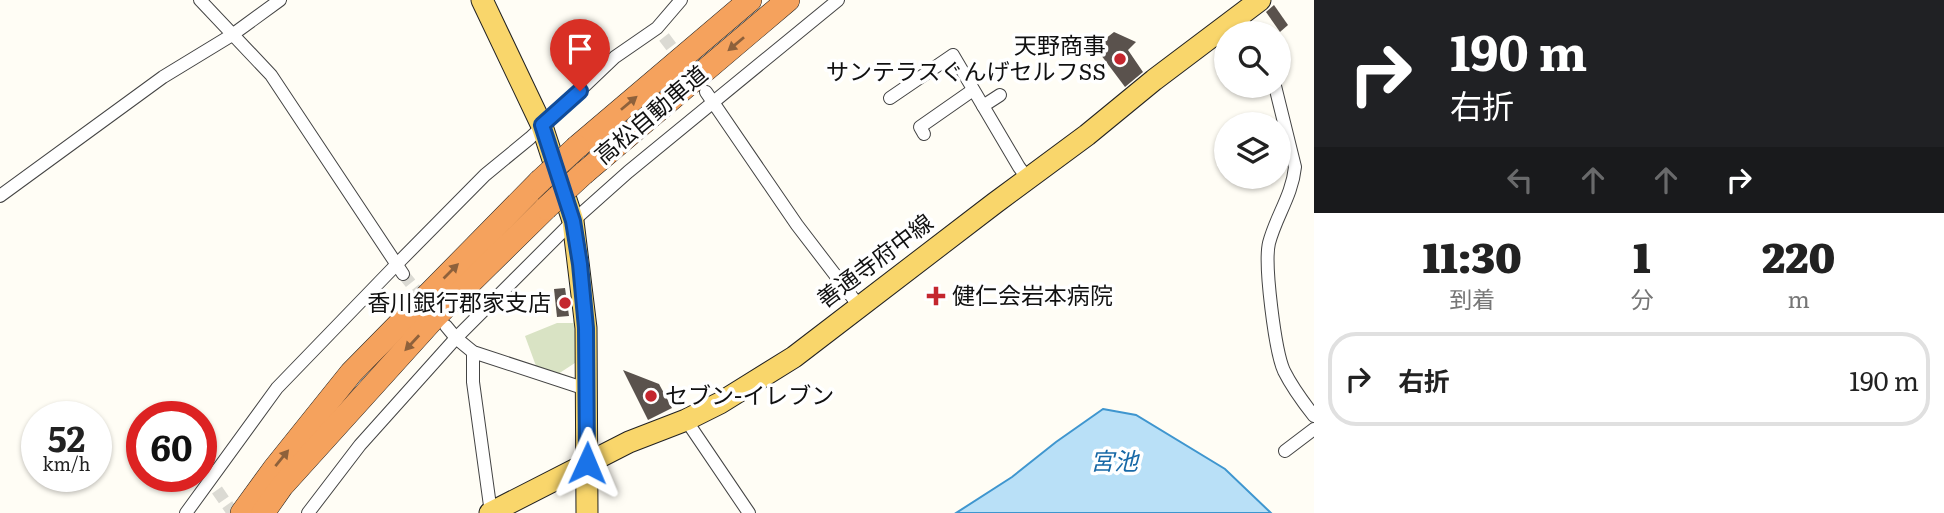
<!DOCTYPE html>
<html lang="ja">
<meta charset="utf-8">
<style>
:root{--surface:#fff;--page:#f2f2f2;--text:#222;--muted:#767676;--line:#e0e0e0}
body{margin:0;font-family:Literata,"Noto Sans JP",serif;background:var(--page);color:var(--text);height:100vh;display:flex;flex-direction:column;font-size:26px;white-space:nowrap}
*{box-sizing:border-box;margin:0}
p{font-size:23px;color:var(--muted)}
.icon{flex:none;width:38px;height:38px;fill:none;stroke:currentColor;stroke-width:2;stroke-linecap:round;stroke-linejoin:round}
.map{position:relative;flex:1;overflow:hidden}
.drawer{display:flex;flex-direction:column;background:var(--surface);width:630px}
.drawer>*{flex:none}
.banner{background:#202124;color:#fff;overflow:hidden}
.fabs{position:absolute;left:1214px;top:21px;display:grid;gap:14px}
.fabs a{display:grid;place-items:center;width:77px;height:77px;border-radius:50%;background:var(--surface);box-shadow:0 2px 5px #0004;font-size:35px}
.speed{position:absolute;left:21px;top:401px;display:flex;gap:14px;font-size:35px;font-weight:700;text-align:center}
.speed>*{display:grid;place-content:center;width:91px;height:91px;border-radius:50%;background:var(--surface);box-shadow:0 2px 5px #0004;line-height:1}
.speed small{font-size:18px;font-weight:400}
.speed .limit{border:10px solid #d22;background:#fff;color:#111}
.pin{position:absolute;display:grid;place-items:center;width:60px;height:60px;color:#fff;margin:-72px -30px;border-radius:50% 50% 50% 0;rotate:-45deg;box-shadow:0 0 7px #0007}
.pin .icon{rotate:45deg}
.me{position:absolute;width:77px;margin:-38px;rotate:1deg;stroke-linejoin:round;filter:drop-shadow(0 0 5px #0008)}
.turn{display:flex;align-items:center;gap:24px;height:147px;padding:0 21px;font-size:32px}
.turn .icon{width:91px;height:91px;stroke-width:2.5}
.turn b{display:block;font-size:49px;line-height:60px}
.lanes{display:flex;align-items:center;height:66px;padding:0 21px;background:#0003;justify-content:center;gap:35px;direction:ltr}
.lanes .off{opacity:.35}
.eta{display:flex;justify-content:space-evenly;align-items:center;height:119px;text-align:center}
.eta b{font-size:42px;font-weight:800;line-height:49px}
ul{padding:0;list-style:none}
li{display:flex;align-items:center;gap:21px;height:94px;margin:0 14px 10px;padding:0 7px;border:4px solid var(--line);border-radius:28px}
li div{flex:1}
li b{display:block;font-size:26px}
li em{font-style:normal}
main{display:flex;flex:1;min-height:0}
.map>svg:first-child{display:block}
.cemetery{fill:#d9e3c4}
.water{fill:#b9e0f7;stroke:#3f96cf;stroke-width:2}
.building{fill:#5a524d}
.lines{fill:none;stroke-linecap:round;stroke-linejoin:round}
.street-tunnel{stroke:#dbdad3;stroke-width:12;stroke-dasharray:12 6;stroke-linecap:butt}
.street-casing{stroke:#444;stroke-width:14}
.primary-casing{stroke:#222;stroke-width:23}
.highway-casing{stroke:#222;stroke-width:24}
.street{stroke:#fff;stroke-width:12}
.primary{stroke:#f9d66b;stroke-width:21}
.highway{stroke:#f5a25d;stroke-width:23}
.highway-bridge-casing{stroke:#222;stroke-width:24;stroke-linecap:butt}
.highway-bridge{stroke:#f5a25d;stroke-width:23}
.oneway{fill:#8e613b}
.route-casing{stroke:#114b97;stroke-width:18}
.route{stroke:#1a73e8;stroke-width:12}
.poi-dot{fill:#c4262e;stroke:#fff;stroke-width:2.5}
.labels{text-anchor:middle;stroke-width:7;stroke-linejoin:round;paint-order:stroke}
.poi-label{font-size:23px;fill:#111;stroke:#fff;text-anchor:end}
.street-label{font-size:23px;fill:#111;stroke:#fff}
.water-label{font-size:24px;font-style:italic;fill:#1768a6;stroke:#fff}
</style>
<main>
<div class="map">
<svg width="1314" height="513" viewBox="0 0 1314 513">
<rect width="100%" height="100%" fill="#fffdf5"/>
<!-- cemetery -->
<path class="cemetery" d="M 573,320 L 577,320 L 578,361 L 558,374 L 536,366 L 525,336 L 557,323 L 573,323 Z"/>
<!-- water -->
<path class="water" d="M 1103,409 L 1136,415 L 1225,469 L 1271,513 L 956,513 L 1012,477 L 1056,442 Z"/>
<!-- building -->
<g class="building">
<path d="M 1274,5 L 1288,25 L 1280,32 L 1266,12 Z"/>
<path d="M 1114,32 L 1136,42 L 1128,50 L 1143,72 L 1125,87 L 1095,47 Z"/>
<path d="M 565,288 L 569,316 L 557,317 L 554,289 Z"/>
<path d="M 623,370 L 659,384 L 672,408 L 648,420 Z"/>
</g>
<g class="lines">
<!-- street-tunnel -->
<g class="street-tunnel">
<path d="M 664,37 L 683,62"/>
<path d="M 403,274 L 425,301"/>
<path d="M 217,490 L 233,513"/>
</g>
<!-- street casing -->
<g class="street-casing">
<g id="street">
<path d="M 200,0 L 271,75 L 403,274"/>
<path d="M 1242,14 L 1246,33"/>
<path d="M 1275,86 L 1295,167 C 1292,196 1276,216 1269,243 C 1264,264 1275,351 1284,371 C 1292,387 1303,402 1314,416"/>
<path d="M 706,92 L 797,225 L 859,306"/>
<path d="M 890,98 L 953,55 L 1019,167 L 1028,179"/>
<path d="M 983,106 L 1000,95"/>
<path d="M 924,134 L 920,127 L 973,90"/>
<path d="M 0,196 L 163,77 L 232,35 L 280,0"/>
<path d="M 446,326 L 456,338 L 473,352 L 586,389"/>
<path d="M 473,352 L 473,382 L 491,513"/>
<path d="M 686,420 L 749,513"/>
<path d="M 1285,451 L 1314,429"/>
<path d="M 186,513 L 277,388 L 396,265 L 485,175 L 530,138 L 615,57 L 657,28 L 681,0"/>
<path d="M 308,513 L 360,445 L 456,338 L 573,221 L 628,172 L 838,0"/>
</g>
</g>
<!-- primary casing -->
<g class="primary-casing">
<g id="primary">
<path d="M 482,0 L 542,126 L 573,221 L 586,328 L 587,513"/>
<path d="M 490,513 L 629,442 L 686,420 L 720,403 L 794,357 L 995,203 L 1087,135 L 1154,80 L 1260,0"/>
</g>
</g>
<!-- highway casing -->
<g class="highway-casing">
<g id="highway">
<path d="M 577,147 L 750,0"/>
<path d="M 584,173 L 788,0"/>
<path d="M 242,513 L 274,469 L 351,373 L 540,181"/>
<path d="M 263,513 L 282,486 L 435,317 L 546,208"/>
</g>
</g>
<!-- street -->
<use href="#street" class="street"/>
<!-- primary -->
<use href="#primary" class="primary"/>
<!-- highway -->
<use href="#highway" class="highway"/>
<!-- highway-bridge casing -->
<g class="highway-bridge-casing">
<g id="highway-bridge">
<path d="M 540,181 L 577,147"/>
<path d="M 546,208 L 584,173"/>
</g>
</g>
<!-- highway-bridge -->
<use href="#highway-bridge" class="highway-bridge"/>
</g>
<!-- one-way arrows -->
<defs><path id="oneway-solid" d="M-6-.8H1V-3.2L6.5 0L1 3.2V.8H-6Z" transform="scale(1.75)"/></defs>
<g class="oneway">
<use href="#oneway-solid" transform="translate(736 44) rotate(140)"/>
<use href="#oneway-solid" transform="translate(629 103) rotate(-40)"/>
<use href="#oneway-solid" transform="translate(451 271) rotate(-45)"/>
<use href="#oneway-solid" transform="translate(412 343) rotate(133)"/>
<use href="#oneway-solid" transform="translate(282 458) rotate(-51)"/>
</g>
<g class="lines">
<!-- route casing -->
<g class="route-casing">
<path id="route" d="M 580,91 L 542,125 L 573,221 L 580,264 L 586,328 L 587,463"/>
</g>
<!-- route -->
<use href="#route" class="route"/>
</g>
<!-- markers -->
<g class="poi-dot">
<circle cx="1120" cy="59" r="7"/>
<path d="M932.5 285.5h7v7h7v7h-7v7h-7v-7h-7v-7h7z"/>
<circle cx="565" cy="303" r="7"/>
<circle cx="651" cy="396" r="7"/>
</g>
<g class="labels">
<!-- poi labels -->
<g class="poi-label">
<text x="1106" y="54">天野商事<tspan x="1106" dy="26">サンテラスぐんげセルフSS</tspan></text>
<text x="952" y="304" text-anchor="start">健仁会岩本病院</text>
<text x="551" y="311">香川銀行郡家支店</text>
<text x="665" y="404" text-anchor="start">セブン-イレブン</text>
</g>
<!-- street labels -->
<g class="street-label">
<text transform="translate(651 115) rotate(-40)" y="8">高松自動車道</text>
<text transform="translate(875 261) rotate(-37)" y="8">善通寺府中線</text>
</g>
<!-- water labels -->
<g class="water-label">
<text x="1114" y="470">宮池</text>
</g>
</g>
</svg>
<div class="fabs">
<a><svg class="icon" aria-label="search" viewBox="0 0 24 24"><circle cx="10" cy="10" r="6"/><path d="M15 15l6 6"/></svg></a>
<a><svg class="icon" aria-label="layers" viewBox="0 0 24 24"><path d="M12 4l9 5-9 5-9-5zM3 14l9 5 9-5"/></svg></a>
</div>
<div class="speed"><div>52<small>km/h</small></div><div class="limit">60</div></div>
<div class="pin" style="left:580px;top:91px;background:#d93025"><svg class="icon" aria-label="arrive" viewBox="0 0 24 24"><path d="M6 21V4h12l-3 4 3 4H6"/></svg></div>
<svg class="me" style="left:587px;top:463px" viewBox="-20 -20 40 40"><path d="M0-17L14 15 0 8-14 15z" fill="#1a73e8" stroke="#fff" stroke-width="4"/></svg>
</div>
<section class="drawer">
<div class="banner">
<div class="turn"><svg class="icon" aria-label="right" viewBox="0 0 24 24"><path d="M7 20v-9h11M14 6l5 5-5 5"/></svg><div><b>190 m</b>右折</div></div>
<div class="lanes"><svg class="icon off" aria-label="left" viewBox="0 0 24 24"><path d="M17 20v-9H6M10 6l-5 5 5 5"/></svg><svg class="icon off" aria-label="ahead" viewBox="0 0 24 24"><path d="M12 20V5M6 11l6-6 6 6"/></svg><svg class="icon off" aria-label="ahead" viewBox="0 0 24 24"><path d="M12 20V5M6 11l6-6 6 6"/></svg><svg class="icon" aria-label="right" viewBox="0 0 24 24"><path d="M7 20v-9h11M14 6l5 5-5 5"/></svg></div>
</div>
<div class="eta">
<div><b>11:30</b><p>到着</p></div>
<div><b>1</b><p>分</p></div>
<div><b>220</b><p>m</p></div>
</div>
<ul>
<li><svg class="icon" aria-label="right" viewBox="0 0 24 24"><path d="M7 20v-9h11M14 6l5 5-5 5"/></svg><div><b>右折</b></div><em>190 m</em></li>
</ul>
</section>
</main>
